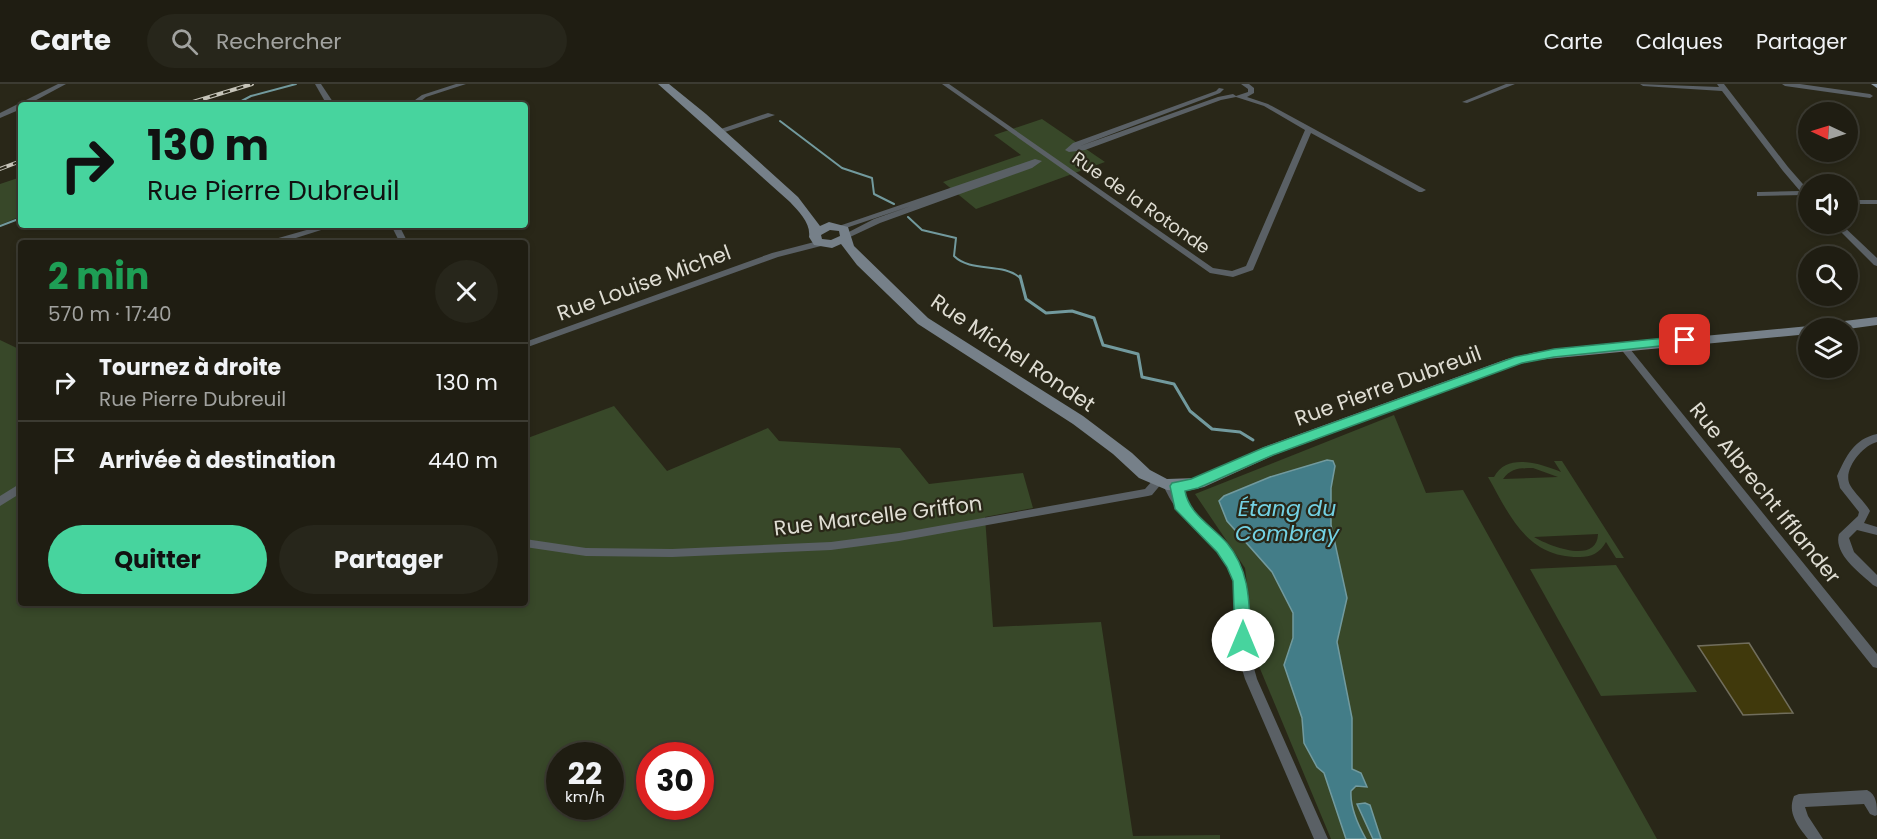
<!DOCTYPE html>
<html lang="fr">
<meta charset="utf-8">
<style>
:root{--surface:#1f1d12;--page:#27261b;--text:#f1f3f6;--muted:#a1a29f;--line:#3c3b32;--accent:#47d49e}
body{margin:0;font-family:Poppins,sans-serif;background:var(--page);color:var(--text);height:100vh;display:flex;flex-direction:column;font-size:22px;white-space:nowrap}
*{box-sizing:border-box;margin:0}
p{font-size:20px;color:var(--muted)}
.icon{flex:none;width:33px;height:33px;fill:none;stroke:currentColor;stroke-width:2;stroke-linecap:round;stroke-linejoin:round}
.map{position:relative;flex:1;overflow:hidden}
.side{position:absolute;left:18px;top:156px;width:510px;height:366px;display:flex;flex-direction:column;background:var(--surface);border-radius:6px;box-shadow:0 3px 9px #0003,0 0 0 2px var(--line)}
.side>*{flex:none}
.hud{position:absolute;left:18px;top:18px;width:510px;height:126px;border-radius:6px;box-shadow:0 3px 9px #0003,0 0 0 2px var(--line);background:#47d49e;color:#111;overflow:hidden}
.needle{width:39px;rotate:274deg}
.fabs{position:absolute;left:1798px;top:18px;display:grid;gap:12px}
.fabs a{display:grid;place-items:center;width:60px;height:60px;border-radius:50%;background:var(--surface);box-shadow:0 3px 9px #0003,0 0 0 2px var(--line);font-size:30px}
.speed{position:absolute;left:546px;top:658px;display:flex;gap:12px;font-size:30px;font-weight:700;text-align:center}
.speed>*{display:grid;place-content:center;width:78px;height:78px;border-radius:50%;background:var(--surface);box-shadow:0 3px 9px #0003,0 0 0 2px var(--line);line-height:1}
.speed small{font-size:15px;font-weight:400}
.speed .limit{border:9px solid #d22;background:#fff;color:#111}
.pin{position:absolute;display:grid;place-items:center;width:51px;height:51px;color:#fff;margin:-26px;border-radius:12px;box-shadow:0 3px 9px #0006}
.me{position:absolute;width:66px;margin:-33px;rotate:0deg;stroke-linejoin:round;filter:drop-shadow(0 0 4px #0008)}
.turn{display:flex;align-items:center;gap:21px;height:126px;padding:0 30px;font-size:27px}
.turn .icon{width:78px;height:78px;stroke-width:2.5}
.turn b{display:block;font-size:42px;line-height:51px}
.round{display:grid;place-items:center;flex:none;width:63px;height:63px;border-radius:32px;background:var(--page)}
.head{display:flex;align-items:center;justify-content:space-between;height:102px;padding:0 30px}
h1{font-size:36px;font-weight:700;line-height:45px;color:#1e9e55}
.cta{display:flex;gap:12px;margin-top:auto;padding:12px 30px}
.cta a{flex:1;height:69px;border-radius:36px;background:var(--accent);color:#111;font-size:24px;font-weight:700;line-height:69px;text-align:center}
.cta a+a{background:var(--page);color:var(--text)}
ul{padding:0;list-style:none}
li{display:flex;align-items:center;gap:18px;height:78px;padding:0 30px;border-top:2px solid var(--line)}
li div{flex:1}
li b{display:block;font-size:22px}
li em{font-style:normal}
header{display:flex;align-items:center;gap:36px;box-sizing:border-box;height:84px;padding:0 30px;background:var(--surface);border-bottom:2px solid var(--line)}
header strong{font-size:28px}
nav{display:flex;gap:33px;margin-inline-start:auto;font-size:21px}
.search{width:420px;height:54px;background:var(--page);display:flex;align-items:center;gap:15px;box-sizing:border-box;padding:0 21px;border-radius:33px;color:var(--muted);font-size:22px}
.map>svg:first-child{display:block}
.green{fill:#384829;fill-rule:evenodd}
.water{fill:#437d88;stroke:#729a9e;stroke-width:1.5}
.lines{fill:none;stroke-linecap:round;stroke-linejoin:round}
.stream-far1{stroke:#729a9e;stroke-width:2}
.stream{stroke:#729a9e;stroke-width:3}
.building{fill:#40390c;stroke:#716e5d;stroke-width:1.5}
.street{fill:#5a6065;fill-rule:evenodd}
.secondary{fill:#768089;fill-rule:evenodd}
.primary{fill:#8c99a4;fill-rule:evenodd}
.rail-casing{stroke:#c6c4b9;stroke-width:4}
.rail{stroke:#292718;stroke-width:2;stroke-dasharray:7;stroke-linecap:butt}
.route{fill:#47d49e;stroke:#2e8a67;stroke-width:1.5}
.labels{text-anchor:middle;stroke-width:4.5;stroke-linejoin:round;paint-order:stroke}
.far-street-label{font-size:18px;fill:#dfddd3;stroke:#292718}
.street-label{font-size:21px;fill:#dfddd3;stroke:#292718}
.water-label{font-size:22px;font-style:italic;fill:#73d1e3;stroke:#292718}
</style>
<header>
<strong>Carte</strong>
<div class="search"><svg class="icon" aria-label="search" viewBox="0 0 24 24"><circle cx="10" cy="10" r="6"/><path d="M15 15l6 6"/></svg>Rechercher</div>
<nav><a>Carte</a><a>Calques</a><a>Partager</a></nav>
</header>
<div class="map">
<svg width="1877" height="755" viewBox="0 0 1877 755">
<rect width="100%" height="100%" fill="#292718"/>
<!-- green -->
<g class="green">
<path d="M 1042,35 L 1105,78 L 976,125 L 943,98 L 1021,71 L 994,51 Z"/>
<path d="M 21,93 L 21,132 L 0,141 L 0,100 Z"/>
<path d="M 0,256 L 21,266 L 21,519 L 525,519 L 525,355 L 614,322 L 667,387 L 768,344 L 779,357 L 900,364 L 929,400 L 1023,389 L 1033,424 L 985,433 L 993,543 L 1101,538 L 1133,752 L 1220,751 L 1220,755 L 0,755 ZM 560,672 L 610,672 L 610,723 L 560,723 ZM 650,672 L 700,672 L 700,723 L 650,723 Z"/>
<path d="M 1394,331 L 1426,409 L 1463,406 L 1657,755 L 1331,755 L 1256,575 L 1245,484 L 1195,410 Z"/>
<path d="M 1554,377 L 1562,377 L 1624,474 L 1616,474 L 1606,458 C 1600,469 1591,473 1580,473 C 1527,474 1510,432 1488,393 L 1494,393 C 1507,368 1541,380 1561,388 ZM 1533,384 L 1558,393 L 1503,395 C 1511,384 1520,384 1533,384 ZM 1598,450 C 1597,481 1549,462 1534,453 Z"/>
<path d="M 1616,481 L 1697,608 L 1601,612 L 1530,485 Z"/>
</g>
<!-- water -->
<g class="water">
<path d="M 1327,376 L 1333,377 L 1335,382 L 1331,404 L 1331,441 L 1347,514 L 1337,558 L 1352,634 L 1352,685 L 1361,689 L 1367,703 L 1356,702 L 1351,707 C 1350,723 1358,741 1366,755 L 1346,755 L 1324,689 L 1317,683 L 1304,659 L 1302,634 L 1284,581 L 1293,554 L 1293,529 L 1272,488 L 1227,437 L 1219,417 L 1224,412 L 1270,393 Z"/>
<path d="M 1365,719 L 1370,721 L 1381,755 L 1373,755 L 1357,720 Z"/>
</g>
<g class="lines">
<!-- stream-far1 -->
<g class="stream-far1">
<path d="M 234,21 L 251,12 L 296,0"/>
<path d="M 780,37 L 842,84 L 872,94 L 874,110 L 894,120"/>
<path d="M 908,133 L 922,146 L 956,154 L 954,172 C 971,189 1003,178 1020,194"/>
<path d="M 0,142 L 21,134"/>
</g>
<!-- stream -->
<path class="stream" d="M 1020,192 L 1026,215 L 1046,229 L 1072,227 L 1094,234 L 1103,261 L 1138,270 L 1142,293 L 1174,300 L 1190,327 L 1212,345 L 1240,348 L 1253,356"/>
</g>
<!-- building -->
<path class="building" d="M 1749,559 L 1793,629 L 1743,631 L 1698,562 Z"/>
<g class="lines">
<!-- street -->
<g class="street">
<path d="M 58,0 L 66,0 L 27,21 L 21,21 L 21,25 L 0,34 L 0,29 Z"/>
<path d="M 315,0 L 321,0 L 335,21 L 327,21 Z"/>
<path d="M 456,0 L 466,0 L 426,13 L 416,21 L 408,21 L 422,11 Z"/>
<path d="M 942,0 L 949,0 L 1213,184 L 1232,187 L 1246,182 L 1305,46 L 1264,22 L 1236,13 L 1221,16 L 1085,66 L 1069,68 L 1065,66 L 1073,59 L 1216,7 L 1219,4 L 1224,5 L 1220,9 L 1080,62 L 1218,13 L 1233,10 L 1236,12 L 1248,8 L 1248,5 L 1241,0 L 1249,0 L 1254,4 L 1254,9 L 1247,13 L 1268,20 L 1426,106 L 1422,108 L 1419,108 L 1311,49 L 1253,186 L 1233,193 L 1210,189 Z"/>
<path d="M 1506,0 L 1515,0 L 1467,19 L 1462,18 Z"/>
<path d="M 1640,0 L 1719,3 L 1717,0 L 1724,0 L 1788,83 L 1809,107 L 1809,114 L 1804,111 L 1757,112 L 1757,108 L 1760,108 L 1800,107 L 1783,87 L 1722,7 L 1643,2 Z"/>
<path d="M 1782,0 L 1800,0 L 1870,10 L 1873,12 L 1870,14 L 1785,2 Z"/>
<path d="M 768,29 L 775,31 L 722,49 L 715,47 Z"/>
<path d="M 1035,75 L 1042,77 L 1032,84 L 880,139 L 850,153 L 847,153 L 843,151 L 874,135 L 911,122 L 843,145 L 840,145 L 836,143 Z"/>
<rect x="1848" y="116" width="29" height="4"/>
<path d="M 1833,140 L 1841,140 L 1877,174 L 1877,182 L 1874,181 Z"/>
<path d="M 324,141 L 337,141 L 280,159 L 267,159 L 268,157 Z"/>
<path d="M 391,141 L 399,141 L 408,159 L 400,159 Z"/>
<path d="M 822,156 L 825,157 L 825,161 L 778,173 L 525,264 L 525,258 L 772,169 Z"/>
<path d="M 1623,259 L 1626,260 L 1877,570 L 1877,584 L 1873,583 L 1620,264 L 1618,262 Z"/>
<path d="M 1877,350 L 1877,358 C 1863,361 1842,386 1850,401 C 1855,410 1865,418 1870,427 L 1864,439 L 1877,443 L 1877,451 L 1857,446 L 1849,454 L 1854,468 L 1877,491 L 1877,503 L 1873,501 C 1860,489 1833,470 1839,450 L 1858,432 L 1859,428 L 1840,404 L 1837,392 C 1846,372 1854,355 1877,350 Z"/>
<path d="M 1157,395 L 1162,399 L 1152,411 L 1148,412 L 899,457 L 831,466 L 672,473 L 586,472 L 525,463 L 525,455 L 586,464 L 672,465 L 831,458 L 899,449 L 1145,405 L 1153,396 Z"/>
<path d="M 1168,397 L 1173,400 L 1177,398 L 1181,399 L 1185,420 L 1227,463 L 1243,491 L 1249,523 L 1252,577 L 1257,595 L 1328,755 L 1314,755 L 1245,595 C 1234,561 1244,523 1230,489 C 1219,462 1194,447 1177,425 C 1171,418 1167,409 1163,401 L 1164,398 Z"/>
<path d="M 21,399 L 21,409 L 0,422 L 0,412 Z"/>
<path d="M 1867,706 C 1877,711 1877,721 1877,731 L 1875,732 L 1870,730 L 1864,720 L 1805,723 L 1808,732 L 1823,755 L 1808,755 C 1798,742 1787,729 1794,712 L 1799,710 Z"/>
</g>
<!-- secondary -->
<path class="secondary" d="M 658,0 L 669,0 L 706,30 L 798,113 L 820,142 L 829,138 L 848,143 L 854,162 L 928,234 L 1083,332 L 1132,369 L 1150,386 L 1167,395 L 1196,394 L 1264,363 L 1507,275 L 1536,268 L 1809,242 L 1814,243 L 1820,240 L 1877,233 L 1877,241 L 1848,245 L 1809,244 L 1809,250 L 1536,276 L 1516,281 L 1274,371 L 1204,403 L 1187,407 L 1167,406 L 1139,394 L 1113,370 L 1073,340 L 918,240 L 857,181 L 841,160 L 832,164 L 814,161 L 809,153 C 811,139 799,128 790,118 ZM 830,146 L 839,147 L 840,152 L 831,156 L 822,155 L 821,151 Z"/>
<!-- primary -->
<path class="primary" d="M 1871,0 L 1877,0 L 1877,4 Z"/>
<!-- rail casing -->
<g class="rail-casing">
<g id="rail">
<path d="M 183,21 L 252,0"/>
<path d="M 0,85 L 21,77"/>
</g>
</g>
<!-- rail -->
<use href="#rail" class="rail"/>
</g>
<!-- route -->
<path class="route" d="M 1685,252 L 1689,253 L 1689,259 L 1554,273 L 1522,279 L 1273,371 L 1198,404 L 1185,407 C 1189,430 1212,442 1227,459 C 1251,488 1249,521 1251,556 L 1249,560 L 1243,562 L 1238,560 L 1235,556 L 1233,497 L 1227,483 L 1217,468 L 1175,425 L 1170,402 L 1172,399 L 1191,395 L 1263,364 L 1515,273 L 1554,265 Z"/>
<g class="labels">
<!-- far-street labels -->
<g class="far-street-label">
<text transform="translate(1141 119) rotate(35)" y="6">Rue de la Rotonde</text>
</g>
<!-- street labels -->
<g class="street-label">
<text transform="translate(644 199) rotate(-20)" y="7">Rue Louise Michel</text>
<text transform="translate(1013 269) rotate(34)" y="7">Rue Michel Rondet</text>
<text transform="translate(1388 302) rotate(-20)" y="7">Rue Pierre Dubreuil</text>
<text transform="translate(1765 409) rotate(51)" y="7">Rue Albrecht Ifflander</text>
<text transform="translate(878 432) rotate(-7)" y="7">Rue Marcelle Griffon</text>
</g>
<!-- water labels -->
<g class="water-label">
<text x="1287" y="432">Étang du<tspan x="1287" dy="25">Combray</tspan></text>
</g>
</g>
</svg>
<div class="fabs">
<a><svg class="needle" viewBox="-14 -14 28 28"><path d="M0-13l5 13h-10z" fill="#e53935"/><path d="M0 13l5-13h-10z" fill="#a1a29f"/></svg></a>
<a><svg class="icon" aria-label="sound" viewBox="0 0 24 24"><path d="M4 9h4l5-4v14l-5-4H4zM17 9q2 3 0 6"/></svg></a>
<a><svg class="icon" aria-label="search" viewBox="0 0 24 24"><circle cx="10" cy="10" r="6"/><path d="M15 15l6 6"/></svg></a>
<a><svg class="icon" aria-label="layers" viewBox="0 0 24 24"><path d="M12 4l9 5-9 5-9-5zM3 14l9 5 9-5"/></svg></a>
</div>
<div class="speed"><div>22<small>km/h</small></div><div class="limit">30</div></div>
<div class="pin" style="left:1685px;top:256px;background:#d93025"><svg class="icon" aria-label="arrive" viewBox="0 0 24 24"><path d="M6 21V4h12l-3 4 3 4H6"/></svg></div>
<svg class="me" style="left:1243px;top:556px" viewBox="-20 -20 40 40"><circle r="19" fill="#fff"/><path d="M0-13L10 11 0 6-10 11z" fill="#47d49e"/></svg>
<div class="hud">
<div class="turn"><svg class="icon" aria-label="right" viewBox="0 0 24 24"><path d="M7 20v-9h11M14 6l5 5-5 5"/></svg><div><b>130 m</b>Rue Pierre Dubreuil</div></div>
</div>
<section class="side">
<div class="head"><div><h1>2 min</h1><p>570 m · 17:40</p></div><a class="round"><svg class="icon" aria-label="close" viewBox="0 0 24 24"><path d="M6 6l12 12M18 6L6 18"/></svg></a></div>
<ul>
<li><svg class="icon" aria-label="right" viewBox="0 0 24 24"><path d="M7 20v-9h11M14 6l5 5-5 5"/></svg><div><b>Tournez à droite</b><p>Rue Pierre Dubreuil</p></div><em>130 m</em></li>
<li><svg class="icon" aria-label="arrive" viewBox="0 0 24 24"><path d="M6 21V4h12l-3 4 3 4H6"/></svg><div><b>Arrivée à destination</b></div><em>440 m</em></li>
</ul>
<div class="cta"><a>Quitter</a><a>Partager</a></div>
</section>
</div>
